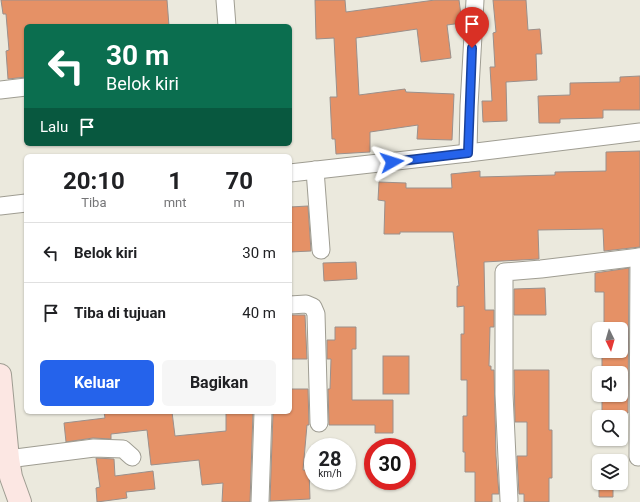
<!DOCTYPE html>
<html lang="id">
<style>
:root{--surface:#fff;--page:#f6f6f6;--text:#202124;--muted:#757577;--line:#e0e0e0;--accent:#2563eb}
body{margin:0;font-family:Roboto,sans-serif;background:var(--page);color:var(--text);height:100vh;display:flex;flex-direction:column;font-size:15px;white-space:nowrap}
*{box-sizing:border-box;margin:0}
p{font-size:13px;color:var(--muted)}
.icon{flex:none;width:22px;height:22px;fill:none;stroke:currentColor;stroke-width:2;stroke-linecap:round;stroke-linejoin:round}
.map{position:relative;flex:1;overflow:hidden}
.sheet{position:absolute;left:24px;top:154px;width:268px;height:260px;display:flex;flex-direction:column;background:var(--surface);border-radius:6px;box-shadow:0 1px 3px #0004}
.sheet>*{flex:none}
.banner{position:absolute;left:24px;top:24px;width:268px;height:122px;border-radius:6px;box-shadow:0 1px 3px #0004;background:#0b6e4f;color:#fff;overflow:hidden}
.needle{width:26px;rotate:175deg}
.fabs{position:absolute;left:592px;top:322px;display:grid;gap:8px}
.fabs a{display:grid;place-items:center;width:36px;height:36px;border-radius:6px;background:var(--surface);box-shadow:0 1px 3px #0004;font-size:20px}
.speed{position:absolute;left:304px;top:438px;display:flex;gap:8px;font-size:20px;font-weight:700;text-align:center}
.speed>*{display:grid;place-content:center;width:52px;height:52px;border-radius:50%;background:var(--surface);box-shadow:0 1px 3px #0004;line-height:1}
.speed small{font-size:10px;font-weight:400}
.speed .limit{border:6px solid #d22;background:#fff;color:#111}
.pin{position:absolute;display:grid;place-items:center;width:34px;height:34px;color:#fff;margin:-41px -17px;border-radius:50% 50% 50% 0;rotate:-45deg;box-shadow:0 0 4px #0007}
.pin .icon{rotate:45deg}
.me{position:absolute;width:44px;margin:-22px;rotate:84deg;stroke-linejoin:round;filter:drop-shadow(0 0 3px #0008)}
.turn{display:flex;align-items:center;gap:14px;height:84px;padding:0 16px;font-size:18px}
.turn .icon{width:52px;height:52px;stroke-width:2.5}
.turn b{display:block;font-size:28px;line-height:34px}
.then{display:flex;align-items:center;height:38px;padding:0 16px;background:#0003;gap:8px;font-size:15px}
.eta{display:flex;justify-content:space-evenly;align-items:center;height:68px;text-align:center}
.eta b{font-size:24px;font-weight:700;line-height:28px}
.cta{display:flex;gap:8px;margin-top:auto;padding:8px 16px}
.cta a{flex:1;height:46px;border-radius:6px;background:var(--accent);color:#fff;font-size:16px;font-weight:700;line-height:46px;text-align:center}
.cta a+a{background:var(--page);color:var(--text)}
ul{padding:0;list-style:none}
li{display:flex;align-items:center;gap:12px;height:60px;padding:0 16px;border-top:1px solid var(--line)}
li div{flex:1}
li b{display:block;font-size:15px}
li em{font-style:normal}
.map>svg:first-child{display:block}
.building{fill:#e59166;stroke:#9b908b}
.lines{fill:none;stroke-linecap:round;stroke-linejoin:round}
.street-casing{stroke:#9f9d92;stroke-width:19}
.secondary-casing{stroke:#9f9d92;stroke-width:24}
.street{stroke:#fff;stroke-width:17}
.secondary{stroke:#fce7e3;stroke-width:22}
.route-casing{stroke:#184099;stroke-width:10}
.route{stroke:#2563eb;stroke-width:7}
</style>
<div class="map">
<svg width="640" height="502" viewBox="0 0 640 502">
<rect width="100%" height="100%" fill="#ebe9dd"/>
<!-- building -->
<g class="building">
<path d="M 1,0 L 167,0 L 169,26 L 26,26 L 26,77 L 8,79 L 6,51 L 9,50 L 6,14 L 3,14 Z"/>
<path d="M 315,0 L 345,0 L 346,12 L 435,0 L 459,0 L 462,23 L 447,25 L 451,58 L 421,62 L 417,29 L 356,38 L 359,95 L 405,89 L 406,92 L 454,94 L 452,140 L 417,139 L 418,125 L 370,132 L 370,152 L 336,154 L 335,139 L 332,139 L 330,97 L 337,97 L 334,38 L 316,39 Z"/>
<path d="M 493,0 L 526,0 L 528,30 L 540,29 L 542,54 L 536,54 L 537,80 L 506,82 L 507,121 L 483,122 L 482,101 L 492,101 L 490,67 L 495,67 L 493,33 L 496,32 Z"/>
<path d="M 640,76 L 640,110 L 603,110 L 603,118 L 560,119 L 560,123 L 539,123 L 538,96 L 570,95 L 570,83 L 620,82 L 620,77 Z"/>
<path d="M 640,151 L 640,247 L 604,251 L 603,229 L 538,230 L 539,259 L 484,262 L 485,310 L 494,310 L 494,327 L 490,327 L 489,366 L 491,366 L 491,370 L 494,370 L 496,456 L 499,494 L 492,494 L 492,502 L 475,502 L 475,472 L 465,472 L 465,452 L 463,452 L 463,416 L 467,416 L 467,380 L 461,380 L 461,334 L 464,334 L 464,306 L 457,307 L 457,286 L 459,286 L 453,232 L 400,232 L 400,234 L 384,234 L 385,201 L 378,200 L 379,182 L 406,183 L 406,188 L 452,188 L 451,174 L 480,171 L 480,177 L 555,175 L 555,172 L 606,171 L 606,152 Z"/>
<path d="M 308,206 L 311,251 L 290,252 L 290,207 Z"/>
<path d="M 356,262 L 357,279 L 324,281 L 323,263 Z"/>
<path d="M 629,268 L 628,413 L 602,413 L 602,395 L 621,395 L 621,373 L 602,373 L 602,355 L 604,355 L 604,351 L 621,351 L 621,329 L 604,329 L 604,292 L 595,292 L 595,273 Z"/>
<path d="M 545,288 L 546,315 L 514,315 L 514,289 Z"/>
<path d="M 290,315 L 305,315 L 307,359 L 290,359 Z"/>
<path d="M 335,327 L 356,327 L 356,349 L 352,349 L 352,400 L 393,400 L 393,433 L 375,433 L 375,425 L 329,425 L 328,389 L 330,389 L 331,359 L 327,359 L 327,340 L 335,340 Z"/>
<rect x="383" y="356" width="26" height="38"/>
<path d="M 514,370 L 549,370 L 549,430 L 552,430 L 552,478 L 549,478 L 549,502 L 524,502 L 524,494 L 519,494 L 517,456 L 527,456 L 527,422 L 515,422 Z"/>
<path d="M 290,389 L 308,389 L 309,425 L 307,425 L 303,470 L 309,470 L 310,499 L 270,501 L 273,412 L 290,412 Z"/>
<path d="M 104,412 L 172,412 L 175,436 L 226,431 L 226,412 L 253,412 L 250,502 L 222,502 L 223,483 L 202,485 L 199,460 L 151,465 L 147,430 L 111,434 L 111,439 L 93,438 L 66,442 L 64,423 L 105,418 Z"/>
<path d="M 96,458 L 114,459 L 115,476 L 153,471 L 155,489 L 126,492 L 127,498 L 97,502 L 96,488 L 100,487 Z"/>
<path d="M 613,483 L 613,497 L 599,497 L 599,484 Z"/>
</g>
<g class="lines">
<!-- street casing -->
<g class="street-casing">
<g id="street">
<path d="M 225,0 L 227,26"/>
<path d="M 0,90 L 26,87"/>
<path d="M 468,153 L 469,106 L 475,0"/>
<path d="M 315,170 L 321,250"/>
<path d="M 290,173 L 468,153 L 640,132"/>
<path d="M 0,206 L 26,203"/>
<path d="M 290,305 L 306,304 L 313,307 L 316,314 L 319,423"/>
<path d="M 638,457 L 639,257"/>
<path d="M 8,459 L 94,448 L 123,449 L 132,457"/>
<path d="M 509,500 L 504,394 L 504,272 L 541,269 L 640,257"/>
<path d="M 260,502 L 263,412"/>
</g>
</g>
<!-- secondary casing -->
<g class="secondary-casing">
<path id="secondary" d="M 0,375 L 8,459 L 11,477 L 20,502"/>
</g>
<!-- street -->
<use href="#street" class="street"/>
<!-- secondary -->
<use href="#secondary" class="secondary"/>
</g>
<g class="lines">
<!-- route casing -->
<g class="route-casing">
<path id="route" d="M 392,162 L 468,153 L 472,48"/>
</g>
<!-- route -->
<use href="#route" class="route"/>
</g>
</svg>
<div class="fabs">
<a><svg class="needle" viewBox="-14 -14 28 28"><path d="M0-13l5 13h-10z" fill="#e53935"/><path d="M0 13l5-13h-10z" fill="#757577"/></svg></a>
<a><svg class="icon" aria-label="sound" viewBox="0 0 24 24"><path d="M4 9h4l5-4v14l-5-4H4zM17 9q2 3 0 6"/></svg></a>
<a><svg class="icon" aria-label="search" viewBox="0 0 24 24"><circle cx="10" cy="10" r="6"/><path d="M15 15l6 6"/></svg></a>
<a><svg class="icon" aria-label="layers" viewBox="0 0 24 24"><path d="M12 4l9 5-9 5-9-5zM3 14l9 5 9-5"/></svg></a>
</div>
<div class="speed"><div>28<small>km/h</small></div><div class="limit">30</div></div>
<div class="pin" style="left:472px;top:48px;background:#d93025"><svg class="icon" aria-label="arrive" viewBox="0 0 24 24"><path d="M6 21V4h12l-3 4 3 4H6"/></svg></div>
<svg class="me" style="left:392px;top:162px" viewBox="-20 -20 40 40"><path d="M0-17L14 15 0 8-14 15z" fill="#2563eb" stroke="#fff" stroke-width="4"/></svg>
<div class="banner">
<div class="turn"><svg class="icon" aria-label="left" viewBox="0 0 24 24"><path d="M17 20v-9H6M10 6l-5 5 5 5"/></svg><div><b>30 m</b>Belok kiri</div></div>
<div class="then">Lalu<svg class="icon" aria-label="arrive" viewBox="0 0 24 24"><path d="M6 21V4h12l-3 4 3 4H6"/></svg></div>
</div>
<section class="sheet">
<div class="eta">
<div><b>20:10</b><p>Tiba</p></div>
<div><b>1</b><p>mnt</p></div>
<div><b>70</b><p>m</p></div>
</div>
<ul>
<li><svg class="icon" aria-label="left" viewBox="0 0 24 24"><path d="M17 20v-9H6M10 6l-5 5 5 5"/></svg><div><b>Belok kiri</b></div><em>30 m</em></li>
<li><svg class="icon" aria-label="arrive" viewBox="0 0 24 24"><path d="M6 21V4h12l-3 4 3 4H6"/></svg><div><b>Tiba di tujuan</b></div><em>40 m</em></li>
</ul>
<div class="cta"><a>Keluar</a><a>Bagikan</a></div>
</section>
</div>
